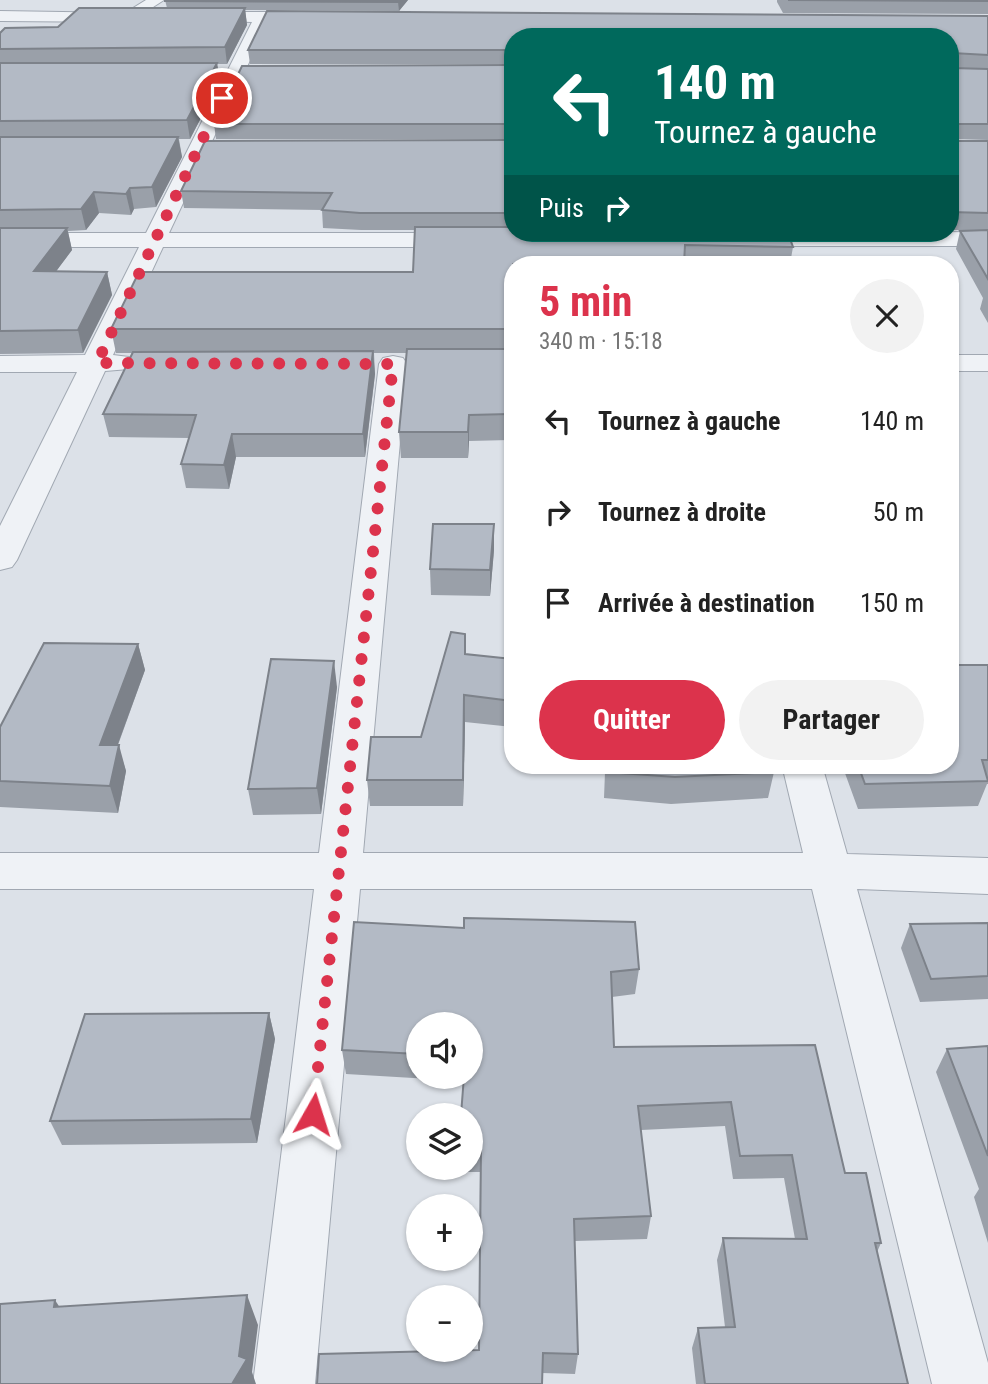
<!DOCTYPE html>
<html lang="fr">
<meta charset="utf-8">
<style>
:root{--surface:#fff;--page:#f2f2f2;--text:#222;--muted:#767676;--accent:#dc334c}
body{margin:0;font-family:"Roboto Condensed",sans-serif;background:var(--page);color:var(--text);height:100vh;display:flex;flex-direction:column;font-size:26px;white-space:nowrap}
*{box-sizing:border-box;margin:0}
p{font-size:23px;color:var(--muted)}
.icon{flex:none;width:38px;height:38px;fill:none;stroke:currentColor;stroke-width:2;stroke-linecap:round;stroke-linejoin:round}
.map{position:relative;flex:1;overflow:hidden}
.panel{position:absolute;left:504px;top:256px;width:455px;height:518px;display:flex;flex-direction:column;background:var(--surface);border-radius:28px;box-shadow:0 2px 5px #0004}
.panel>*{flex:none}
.guide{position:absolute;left:504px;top:28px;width:455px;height:214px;border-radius:28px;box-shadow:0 2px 5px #0004;background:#00695c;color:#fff;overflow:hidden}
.buttons{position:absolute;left:406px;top:1012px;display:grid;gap:14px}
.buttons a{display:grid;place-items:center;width:77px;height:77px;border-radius:50%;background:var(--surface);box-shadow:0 2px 5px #0004;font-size:35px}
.pin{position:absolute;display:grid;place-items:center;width:60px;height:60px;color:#fff;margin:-30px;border:4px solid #fff;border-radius:50%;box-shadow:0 2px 7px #0007}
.me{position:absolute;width:77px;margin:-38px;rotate:6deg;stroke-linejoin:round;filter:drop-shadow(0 0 5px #0008)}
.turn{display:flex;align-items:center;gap:24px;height:147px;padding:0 35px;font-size:32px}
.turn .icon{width:91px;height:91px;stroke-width:2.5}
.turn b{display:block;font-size:49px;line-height:60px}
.then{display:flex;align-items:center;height:66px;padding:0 35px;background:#0003;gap:14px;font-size:26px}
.round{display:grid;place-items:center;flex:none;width:74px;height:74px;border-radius:37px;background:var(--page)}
.overview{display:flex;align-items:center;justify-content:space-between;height:119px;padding:0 35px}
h1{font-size:42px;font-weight:700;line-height:52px;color:var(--accent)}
.button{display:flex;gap:14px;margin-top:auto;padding:14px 35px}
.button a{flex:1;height:80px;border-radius:42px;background:var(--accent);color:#fff;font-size:28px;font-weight:700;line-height:80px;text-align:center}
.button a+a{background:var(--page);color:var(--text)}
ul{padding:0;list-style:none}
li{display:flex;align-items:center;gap:21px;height:91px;padding:0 35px}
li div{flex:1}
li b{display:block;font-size:26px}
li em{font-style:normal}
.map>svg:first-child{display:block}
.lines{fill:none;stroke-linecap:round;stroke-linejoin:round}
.minor-casing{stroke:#a1a8b2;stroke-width:2}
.minor{fill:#eff2f6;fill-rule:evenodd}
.wall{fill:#9aa0a9;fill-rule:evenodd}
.shaded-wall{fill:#7d828a}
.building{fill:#b3bac5;stroke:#7d828a;stroke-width:2}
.route{stroke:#dc334c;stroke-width:12;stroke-dasharray:0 21.6}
</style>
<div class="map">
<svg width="988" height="1384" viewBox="0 0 988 1384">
<rect width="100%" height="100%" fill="#dce1e8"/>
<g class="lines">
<!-- minor casing -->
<g class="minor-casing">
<g id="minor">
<path d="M 146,0 L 164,0 L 130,22 L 0,21 L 0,11 L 125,13 Z"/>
<path d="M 195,12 L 316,12 L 324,17 L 316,22 L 268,22 L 169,233 L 468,233 L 476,235 L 480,240 L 476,245 L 468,247 L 163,247 L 113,355 L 129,357 L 133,363 L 129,369 L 105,371 L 17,560 L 12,567 L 0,570 L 0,526 L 77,372 L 0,372 L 0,356 L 85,355 L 139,247 L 0,247 L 0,233 L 146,233 L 252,22 L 189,20 L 187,17 L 189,14 Z"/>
<path d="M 988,232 L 988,246 L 738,246 L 730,244 L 726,239 L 735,233 Z"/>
<rect x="950" y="355" width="38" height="16"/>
<path d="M 393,356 L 403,358 L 407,364 L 363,853 L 803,853 L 782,765 L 822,765 L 847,854 L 988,858 L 988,894 L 857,889 L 988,1363 L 988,1384 L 932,1384 L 812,889 L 360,889 L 315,1384 L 253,1384 L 314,889 L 0,889 L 0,853 L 319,853 L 379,364 L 383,358 Z"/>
</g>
</g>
<!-- minor -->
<use href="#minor" class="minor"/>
</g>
<!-- wall -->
<g class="wall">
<path d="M 165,0 L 408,0 L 399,11 L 245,10 L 247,25 L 227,64 L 217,64 L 220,81 L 190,139 L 179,139 L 182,157 L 156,207 L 134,209 L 131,215 L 99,213 L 86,230 L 68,231 L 72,250 L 56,271 L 107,272 L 112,295 L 83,353 L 0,354 L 0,33 L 58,27 L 167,8 Z"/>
<path d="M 777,0 L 988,0 L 988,14 L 783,13 L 777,2 Z"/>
<path d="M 267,11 L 988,16 L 988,140 L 953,139 L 954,141 L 988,141 L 988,230 L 950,230 L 950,37 L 513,37 L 513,64 L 250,64 L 248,50 Z"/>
<path d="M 513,65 L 513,139 L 216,139 L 214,124 Z"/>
<path d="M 513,140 L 513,233 L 793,247 L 790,264 L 513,264 L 513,440 L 469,441 L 468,458 L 401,458 L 399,432 L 407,353 L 374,353 L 375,374 L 365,457 L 236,457 L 229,489 L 186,488 L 181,464 L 189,438 L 109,437 L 103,414 L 132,353 L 116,353 L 111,329 L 413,272 L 415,230 L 361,230 L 323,228 L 322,210 L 184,208 L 181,191 Z"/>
<path d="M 988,230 L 988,323 L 980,309 L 983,298 L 956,249 L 960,231 Z"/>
<path d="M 494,550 L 490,596 L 431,595 L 430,569 Z"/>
<path d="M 138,644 L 145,670 L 118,745 L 126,771 L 118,813 L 0,807 L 0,727 Z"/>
<path d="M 465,654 L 513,659 L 513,727 L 465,722 L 463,806 L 370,806 L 367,780 L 421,737 Z"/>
<path d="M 988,665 L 988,784 L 987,784 L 978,806 L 858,809 L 842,765 L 950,765 Z"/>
<path d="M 337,687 L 321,814 L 253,815 L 248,789 Z"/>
<path d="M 559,765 L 773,765 L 774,772 L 768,798 L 671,804 L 604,798 L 605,772 L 559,772 Z"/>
<path d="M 354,922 L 639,969 L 635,994 L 612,997 L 614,1047 L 815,1045 L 845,1173 L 881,1243 L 877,1252 L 908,1384 L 696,1384 L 692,1348 L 698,1328 L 725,1327 L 717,1260 L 723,1238 L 795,1239 L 784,1178 L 733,1179 L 725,1126 L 641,1130 L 651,1216 L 647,1239 L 575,1241 L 578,1354 L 575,1374 L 542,1373 L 479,1350 L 480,1172 L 459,1172 L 459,1167 L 471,1167 L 471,1115 L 464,1081 L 346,1074 L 342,1050 ZM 418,1024 L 471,1024 L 471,1076 L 418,1076 Z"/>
<path d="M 988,923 L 988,999 L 920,1002 L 901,948 L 910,924 Z"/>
<path d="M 269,1013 L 275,1039 L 257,1143 L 62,1145 L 50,1121 Z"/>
<path d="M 988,1046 L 988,1243 L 974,1197 L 979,1189 L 936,1072 L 947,1049 Z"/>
</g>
<!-- shaded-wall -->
<g class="shaded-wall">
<path d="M 400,0 L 408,0 L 399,11 L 398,2 Z"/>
<path d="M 245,8 L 247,25 L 227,64 L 225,47 Z"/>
<path d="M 217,63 L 220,81 L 190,139 L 187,120 Z"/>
<path d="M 178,137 L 182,157 L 156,207 L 152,187 Z"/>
<path d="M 130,188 L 134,209 L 131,215 L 126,194 Z"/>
<path d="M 94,192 L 99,213 L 86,230 L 81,209 Z"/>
<path d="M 67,228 L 72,250 L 40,293 L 34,271 Z"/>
<path d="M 107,272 L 112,295 L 83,353 L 78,330 Z"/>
<path d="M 373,351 L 375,374 L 365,457 L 363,434 Z"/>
<path d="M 469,415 L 469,441 L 468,458 L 468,432 Z"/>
<path d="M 232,434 L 236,457 L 229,489 L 224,465 Z"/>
<path d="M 494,524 L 494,550 L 490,596 L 490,570 Z"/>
<path d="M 138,644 L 145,670 L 108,771 L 100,745 Z"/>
<path d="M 334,661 L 337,687 L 321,814 L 317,788 Z"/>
<path d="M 464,695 L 465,722 L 463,806 L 463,780 Z"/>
<path d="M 119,745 L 126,771 L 118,813 L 110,786 Z"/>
<path d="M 269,1013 L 275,1039 L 257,1143 L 251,1119 Z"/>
<path d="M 247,1295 L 258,1325 L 252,1372 L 256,1384 L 232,1384 L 239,1356 Z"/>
<path d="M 55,1300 L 74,1330 L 54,1307 Z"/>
</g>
<!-- building -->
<g class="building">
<path d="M 165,0 L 400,0 L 398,2 L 165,1 Z"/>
<path d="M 788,0 L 988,0 L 988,1 Z"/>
<path d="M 79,8 L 245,8 L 225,47 L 0,49 L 0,33 L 5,28 L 58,27 Z"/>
<path d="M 267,11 L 988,16 L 988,55 L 953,53 L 951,65 L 953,68 L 988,69 L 988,124 L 954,124 L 951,126 L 951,138 L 954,141 L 988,141 L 988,213 L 950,212 L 950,37 L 513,37 L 513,50 L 248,50 Z"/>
<path d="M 0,63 L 217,63 L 187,120 L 0,121 Z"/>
<path d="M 513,65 L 513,124 L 214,124 L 242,66 Z"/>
<path d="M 0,137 L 178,137 L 152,187 L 130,188 L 126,194 L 94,192 L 81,209 L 0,210 Z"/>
<path d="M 513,140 L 513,213 L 360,213 L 322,210 L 332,193 L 181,191 L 205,141 Z"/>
<path d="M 415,227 L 513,227 L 513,233 L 788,233 L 793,247 L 685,245 L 684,264 L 513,264 L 513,329 L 111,329 L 139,272 L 413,272 Z"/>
<path d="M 0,228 L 67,228 L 34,271 L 107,272 L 78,330 L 0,331 Z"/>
<path d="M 988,230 L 988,279 L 960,231 Z"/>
<path d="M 407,349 L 513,349 L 513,414 L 469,415 L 468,432 L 399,432 Z"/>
<path d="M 373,351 L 363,434 L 232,434 L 224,465 L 181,464 L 196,415 L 103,414 L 133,352 Z"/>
<path d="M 433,524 L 494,524 L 490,570 L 430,569 Z"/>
<path d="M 451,632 L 465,634 L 465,654 L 513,659 L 513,701 L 464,695 L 463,780 L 367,780 L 371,737 L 421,737 Z"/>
<path d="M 44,643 L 138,644 L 100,745 L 119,745 L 110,786 L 0,781 L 0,727 Z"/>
<path d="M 271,659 L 334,661 L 317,788 L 248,789 Z"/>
<path d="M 950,665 L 988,665 L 988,760 L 982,760 L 988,781 L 865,784 L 858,765 L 950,765 Z"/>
<path d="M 607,765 L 773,765 L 774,772 L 675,777 L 607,772 Z"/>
<path d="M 464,918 L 635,922 L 639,969 L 611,972 L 614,1047 L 815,1045 L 845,1173 L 866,1173 L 881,1243 L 875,1243 L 908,1384 L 705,1384 L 698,1328 L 735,1327 L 723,1238 L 807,1239 L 792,1155 L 740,1156 L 731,1102 L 638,1106 L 651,1216 L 574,1219 L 578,1354 L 543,1353 L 542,1384 L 317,1384 L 319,1354 L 479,1350 L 481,1149 L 471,1149 L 471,1115 L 461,1115 L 464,1076 L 471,1076 L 471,1024 L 418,1024 L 418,1054 L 342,1050 L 354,922 L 464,928 Z"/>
<path d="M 988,923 L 988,976 L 931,979 L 910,924 Z"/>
<path d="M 269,1013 L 251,1119 L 50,1121 L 85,1014 Z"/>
<path d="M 988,1046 L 988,1156 L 947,1049 Z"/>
<path d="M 247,1295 L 239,1356 L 247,1359 L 232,1384 L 0,1384 L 0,1304 L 55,1300 L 54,1307 Z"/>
</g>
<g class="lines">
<!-- route -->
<path class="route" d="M 222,98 L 97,363 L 393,364 L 313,1114"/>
</g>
</svg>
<div class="buttons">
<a><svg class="icon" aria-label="sound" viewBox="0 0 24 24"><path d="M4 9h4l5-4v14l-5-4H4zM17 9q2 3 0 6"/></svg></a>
<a><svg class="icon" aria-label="layers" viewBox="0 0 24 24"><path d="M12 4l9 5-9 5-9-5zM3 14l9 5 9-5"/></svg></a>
<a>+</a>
<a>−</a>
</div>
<div class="pin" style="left:222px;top:98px;background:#d93025"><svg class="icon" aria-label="arrive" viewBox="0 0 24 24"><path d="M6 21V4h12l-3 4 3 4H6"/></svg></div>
<svg class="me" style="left:313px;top:1114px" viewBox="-20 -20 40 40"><path d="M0-17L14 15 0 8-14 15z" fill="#dc334c" stroke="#fff" stroke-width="4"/></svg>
<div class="guide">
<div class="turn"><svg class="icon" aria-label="left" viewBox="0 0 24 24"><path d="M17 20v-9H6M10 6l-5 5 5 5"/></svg><div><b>140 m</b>Tournez à gauche</div></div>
<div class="then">Puis<svg class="icon" aria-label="right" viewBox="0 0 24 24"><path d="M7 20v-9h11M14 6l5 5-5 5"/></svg></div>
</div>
<section class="panel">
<div class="overview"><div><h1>5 min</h1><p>340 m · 15:18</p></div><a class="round"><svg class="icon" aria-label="close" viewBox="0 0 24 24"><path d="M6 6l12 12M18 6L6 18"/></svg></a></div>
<ul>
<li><svg class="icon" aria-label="left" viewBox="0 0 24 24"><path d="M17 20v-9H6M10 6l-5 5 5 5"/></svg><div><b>Tournez à gauche</b></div><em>140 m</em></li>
<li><svg class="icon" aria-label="right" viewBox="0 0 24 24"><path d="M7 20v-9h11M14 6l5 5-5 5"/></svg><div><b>Tournez à droite</b></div><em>50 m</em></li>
<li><svg class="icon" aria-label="arrive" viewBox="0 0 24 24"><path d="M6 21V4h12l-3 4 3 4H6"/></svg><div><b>Arrivée à destination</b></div><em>150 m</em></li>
</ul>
<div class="button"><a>Quitter</a><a>Partager</a></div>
</section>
</div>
